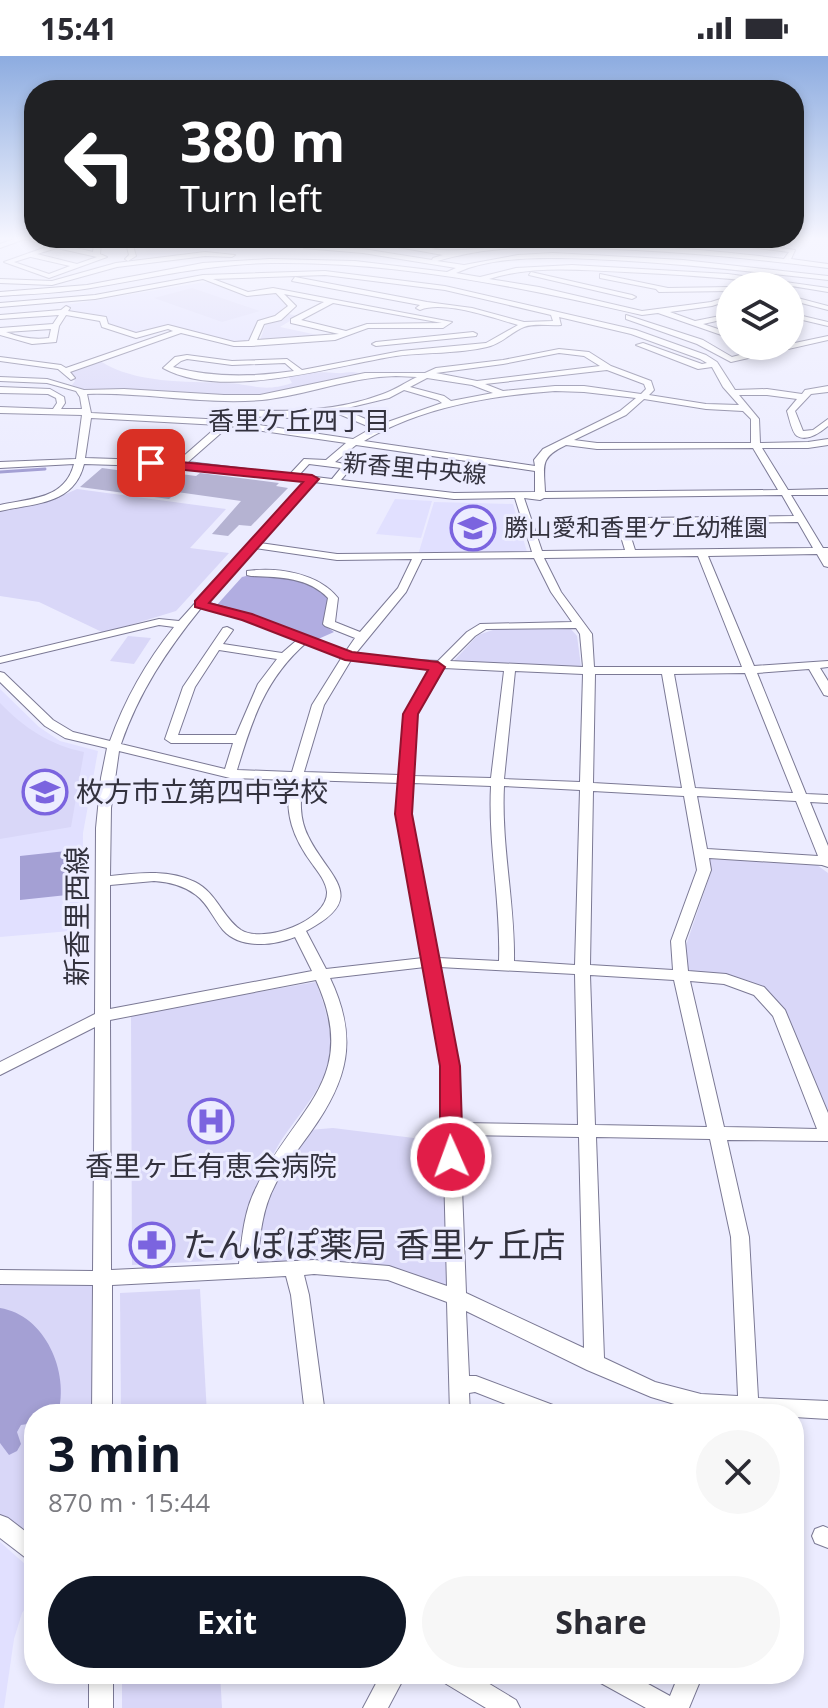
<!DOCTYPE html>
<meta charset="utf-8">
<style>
:root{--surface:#fff;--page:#f7f7f7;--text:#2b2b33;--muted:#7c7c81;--accent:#111827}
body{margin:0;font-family:"Open Sans","Noto Sans JP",sans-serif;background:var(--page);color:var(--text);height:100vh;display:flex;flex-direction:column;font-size:30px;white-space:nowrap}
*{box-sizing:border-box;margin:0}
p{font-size:26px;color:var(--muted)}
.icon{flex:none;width:44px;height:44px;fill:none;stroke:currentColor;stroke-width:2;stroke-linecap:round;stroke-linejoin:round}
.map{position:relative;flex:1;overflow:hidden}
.details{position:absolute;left:24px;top:1348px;width:780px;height:280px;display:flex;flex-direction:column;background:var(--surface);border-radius:32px;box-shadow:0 4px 12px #0003}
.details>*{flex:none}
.guide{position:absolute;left:24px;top:24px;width:780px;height:168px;border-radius:32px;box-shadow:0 4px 12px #0003;background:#202124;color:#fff;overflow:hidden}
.buttons{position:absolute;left:716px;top:216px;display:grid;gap:16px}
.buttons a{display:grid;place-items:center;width:88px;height:88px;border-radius:50%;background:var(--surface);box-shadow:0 4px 12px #0003;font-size:40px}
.pin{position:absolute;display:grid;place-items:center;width:68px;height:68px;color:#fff;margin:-34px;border-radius:16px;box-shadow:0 4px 12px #0006}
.me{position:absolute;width:88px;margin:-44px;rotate:358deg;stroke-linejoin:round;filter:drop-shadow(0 0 6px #0008)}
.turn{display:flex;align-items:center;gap:28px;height:168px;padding:0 24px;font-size:36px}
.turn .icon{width:104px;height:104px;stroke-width:2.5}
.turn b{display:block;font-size:56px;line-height:68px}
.round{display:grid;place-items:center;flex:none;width:84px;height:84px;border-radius:42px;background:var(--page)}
.summary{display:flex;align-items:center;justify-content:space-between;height:136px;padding:0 24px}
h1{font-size:48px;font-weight:700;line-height:60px;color:var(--accent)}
.primary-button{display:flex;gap:16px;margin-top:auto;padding:16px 24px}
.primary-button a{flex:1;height:92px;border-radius:48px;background:var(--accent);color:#fff;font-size:32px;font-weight:700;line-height:92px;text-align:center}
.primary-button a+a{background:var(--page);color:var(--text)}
.status{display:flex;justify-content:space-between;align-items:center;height:56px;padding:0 40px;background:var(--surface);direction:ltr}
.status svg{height:22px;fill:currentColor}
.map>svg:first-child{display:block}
.built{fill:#e1e0ff}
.green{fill:#d9d7f8}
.forest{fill:#b1ade1}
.water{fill:#a4a0d4}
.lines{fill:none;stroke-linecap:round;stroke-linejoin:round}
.stream{stroke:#a4a0d4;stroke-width:3}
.building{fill:#b5b3d2}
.minor-casing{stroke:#7b7995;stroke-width:2}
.minor{fill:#fff;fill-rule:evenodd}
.route{fill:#e11d48;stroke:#92132f;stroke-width:2}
.labels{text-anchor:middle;stroke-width:6;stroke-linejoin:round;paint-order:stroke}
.far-street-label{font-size:24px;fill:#33323e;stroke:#ececff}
.far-poi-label{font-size:24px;fill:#33323e;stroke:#ececff;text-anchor:start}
.far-neighbourhood-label{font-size:26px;fill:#33323e;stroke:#ececff}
.poi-label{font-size:28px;fill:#33323e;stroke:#ececff;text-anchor:start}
.street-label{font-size:28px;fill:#33323e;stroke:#ececff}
.near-poi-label{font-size:34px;fill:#33323e;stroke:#ececff;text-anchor:start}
</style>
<div class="status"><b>15:41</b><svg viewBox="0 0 49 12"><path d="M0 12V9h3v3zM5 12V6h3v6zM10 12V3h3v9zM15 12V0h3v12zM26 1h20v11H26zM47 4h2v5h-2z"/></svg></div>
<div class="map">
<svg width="828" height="1652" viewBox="0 0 828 1652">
<rect width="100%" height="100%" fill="#ececff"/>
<!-- built -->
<g class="built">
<path d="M 132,183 L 320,183 L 293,196 L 279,198 L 212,197 L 124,207 L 136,201 L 133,195 L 136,187 Z"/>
<path d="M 211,225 L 246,238 L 270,235 L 291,248 L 280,260 L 263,265 L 250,287 L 234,288 L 168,270 L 136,279 L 106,269 L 105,263 L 96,259 L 66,256 L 66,249 Z"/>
<path d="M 395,443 L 432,445 L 421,482 L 376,478 Z"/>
<path d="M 434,446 L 513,448 L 527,496 L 418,499 Z"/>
<path d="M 0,633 L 39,671 L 60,685 L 98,695 L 83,777 L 82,874 L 0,881 Z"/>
<path d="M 0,1486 L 34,1516 L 34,1540 L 22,1557 L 14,1583 L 4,1652 L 0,1652 Z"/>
</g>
<!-- green -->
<g class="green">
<path d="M 143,183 L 197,183 L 202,195 L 147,199 Z"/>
<path d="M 192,232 L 260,255 L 222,266 L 154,242 Z"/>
<path d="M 289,258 L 298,260 L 280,271 L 327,281 L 260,284 L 266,267 Z"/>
<path d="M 100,305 C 136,328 185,325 226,327 C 254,328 262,337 292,327 L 288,320 C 307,317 317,315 336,317 C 347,318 352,313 363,319 L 259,341 L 86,335 L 72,329 L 75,325 L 71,315 Z"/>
<path d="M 77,433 L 226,453 L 190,492 L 229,497 L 176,555 L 104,577 L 39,546 L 0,540 L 0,454 L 57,442 Z"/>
<path d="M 502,571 L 570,572 L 577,580 L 581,610 L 450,609 L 478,579 Z"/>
<path d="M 128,580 L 151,582 L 134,608 L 110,605 Z"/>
<path d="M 0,647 C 24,672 50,689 84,696 L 71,771 L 0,783 Z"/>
<path d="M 710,803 L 817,809 L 828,817 L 828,1065 L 782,951 L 770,938 L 685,916 L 683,898 L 711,816 Z"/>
<path d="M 316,926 C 325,951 334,977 329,1004 C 323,1034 295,1062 279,1088 C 258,1124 245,1161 235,1202 L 231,1204 L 132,1209 L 131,958 Z"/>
<path d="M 333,1072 L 446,1086 L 453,1235 L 418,1221 L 254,1210 L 268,1137 L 309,1074 Z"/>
<path d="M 0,1219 L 104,1222 L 102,1358 L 34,1358 L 34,1490 L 0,1467 Z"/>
<path d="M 200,1233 L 207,1358 L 121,1358 L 120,1237 Z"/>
<path d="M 122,1618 L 220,1618 L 222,1652 L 122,1652 Z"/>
</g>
<!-- forest -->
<path class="forest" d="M 250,519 C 278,521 307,521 328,542 L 324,569 L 334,576 L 316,584 L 273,566 L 215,551 L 242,521 Z"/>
<!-- water -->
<g class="water">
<path d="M 66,795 L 67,839 L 20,844 L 20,800 Z"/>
<path d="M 0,1252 C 45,1259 70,1316 58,1358 L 34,1358 L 34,1367 L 21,1369 L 17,1376 L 21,1388 L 17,1395 L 9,1399 L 0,1387 Z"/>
</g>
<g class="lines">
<!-- stream -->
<path class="stream" d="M 0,416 L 45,413"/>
</g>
<!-- building -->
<path class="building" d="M 102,412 L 146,418 L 150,414 L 196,420 L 200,417 L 279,427 L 276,430 L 288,432 L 251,470 L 239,469 L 228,480 L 212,478 L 241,445 L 177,436 L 169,443 L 80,431 Z"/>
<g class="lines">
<!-- minor casing -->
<g class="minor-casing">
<g id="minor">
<path d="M 14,183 L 25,183 L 0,192 L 0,188 Z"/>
<path d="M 26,183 L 39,183 L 93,196 L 94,187 L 85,183 L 96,183 L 101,186 L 100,198 L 107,201 L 49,222 L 4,206 L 49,190 ZM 57,192 L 97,201 L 77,208 L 37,198 ZM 30,201 L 31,201 L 70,210 L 49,218 L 14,206 Z"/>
<path d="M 125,183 L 131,183 L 136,200 L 128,205 L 125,203 L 129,199 Z"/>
<path d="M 353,183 L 371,183 L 426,192 L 427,190 L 459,183 L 475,183 L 431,193 C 465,198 504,187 540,187 C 622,187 703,193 784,203 L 789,196 L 699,184 L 713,183 L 795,194 L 791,203 L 828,208 L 828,212 C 757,203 685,196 614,193 C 554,190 495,188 437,205 L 464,209 L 518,199 L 553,197 L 683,204 L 828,220 L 828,224 C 757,216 685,208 614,204 C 567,202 499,197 456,217 L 480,221 L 516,212 L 572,209 L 728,218 L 828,232 L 828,236 C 761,224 693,219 625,216 C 579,214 533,209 489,223 L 539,231 L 642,255 L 711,246 L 730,240 L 730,244 L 712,250 L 670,256 L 695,265 L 730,258 L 730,262 L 703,268 L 730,277 L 730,282 L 658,257 L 642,259 C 520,231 396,205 271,207 C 209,208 151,222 91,232 C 61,237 30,238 0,240 L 0,236 L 87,229 L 203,207 L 270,203 L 355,205 L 447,216 L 456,212 L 363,197 L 304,192 L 307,190 L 363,193 L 432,204 L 433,202 L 443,199 Z"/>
<path d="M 205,196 L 235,199 L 232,201 L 205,200 L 117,211 L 52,229 L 0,227 L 0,223 L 52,225 L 116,207 Z"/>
<path d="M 325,215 L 445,230 L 636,274 L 706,299 L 717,306 L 735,334 L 767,333 L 802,338 L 805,334 L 828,330 L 828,336 L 811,338 L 795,355 L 803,375 L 813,374 L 828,363 L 828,370 C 821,376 807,386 797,380 C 792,377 789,361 787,355 L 797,343 L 767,339 L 739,339 L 759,363 L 760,387 L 808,386 L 828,383 L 828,389 L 808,392 L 762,392 L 788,434 L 828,433 L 828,439 L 791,439 L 823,492 L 828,492 L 828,511 L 824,510 L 817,498 L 708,500 L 754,610 L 828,605 L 828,611 L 820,612 L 828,625 L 828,640 L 824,639 L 809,613 L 757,617 L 806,738 L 828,739 L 828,747 L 810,746 L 828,790 L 828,811 L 822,809 L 709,802 L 711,814 L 685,885 L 688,915 L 726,918 L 764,931 L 785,954 L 828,1057 L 828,1085 L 727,1084 L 749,1181 L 758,1342 L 828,1345 L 828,1363 L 794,1361 L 794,1358 L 701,1356 L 651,1341 L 587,1314 L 466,1255 L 469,1320 L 476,1320 L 561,1352 L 564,1358 L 531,1358 L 475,1336 L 469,1337 L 470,1358 L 450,1358 L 447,1246 L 388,1224 L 314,1218 L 304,1219 L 309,1239 L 325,1358 L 305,1358 L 291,1239 L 286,1220 L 112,1229 L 112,1358 L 92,1358 L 93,1229 L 0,1228 L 0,1214 L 93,1215 L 95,971 L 0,1019 L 0,1006 L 95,958 L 96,772 L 101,722 L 107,692 L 65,682 L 45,670 L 0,626 L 0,616 L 4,617 L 53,664 L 73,676 L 110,685 C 125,643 146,606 174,571 L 159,569 L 0,607 L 0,601 L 159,563 L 179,565 L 305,425 L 180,411 L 84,408 C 74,449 35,447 0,455 L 0,449 C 30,442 65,444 74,408 L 0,412 L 0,406 L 76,403 L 82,359 L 0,357 L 0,351 L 53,353 L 57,347 L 56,342 L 48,338 L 0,337 L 0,331 L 50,333 L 64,341 L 65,347 L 61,353 L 82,353 L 80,341 L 76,335 L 47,327 L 0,325 L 0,321 L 47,323 L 84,334 L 124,333 L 224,339 L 260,339 L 365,317 L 425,317 L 436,312 L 503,304 L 559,293 L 589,296 L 611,310 L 651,325 L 654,334 L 649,339 L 706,348 L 739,349 L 723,331 L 712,311 L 698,313 L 636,289 L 643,287 L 702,308 L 707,307 L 700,303 L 631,278 L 559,261 L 561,269 C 550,270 535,267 524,271 C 511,276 502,288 487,291 C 458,298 426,296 396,300 C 332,310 223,345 163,312 L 175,301 L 187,299 L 232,305 L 287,303 L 302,314 L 401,295 L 486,287 L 518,269 C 493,262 444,244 420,254 L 416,252 L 420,249 L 292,225 L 295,221 L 427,246 L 472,252 L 524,266 L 553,265 L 551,259 L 445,234 L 325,219 L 213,223 L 248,236 L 273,232 L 452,266 L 443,272 L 368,272 L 335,284 L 251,290 L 234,290 L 181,277 L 70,316 L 75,322 L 71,324 L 58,313 L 0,305 L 0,301 L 61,309 L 66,312 L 173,275 L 168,273 L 136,282 L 102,271 L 100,265 L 66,259 L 59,270 L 56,286 L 32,288 L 0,279 L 0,272 L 53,268 L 59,259 L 0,263 L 0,259 L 61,254 L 66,250 L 70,252 L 68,255 L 106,261 L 108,268 L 136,277 L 168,269 L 234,286 L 249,285 L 258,265 L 275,260 L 288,250 L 276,237 L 247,240 L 203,223 L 95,243 L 0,251 L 0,247 L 95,239 L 203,219 ZM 284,238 L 324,246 L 291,263 L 291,267 L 339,278 L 257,284 L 264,268 L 281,264 L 296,250 ZM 333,247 L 442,267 L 367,268 L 346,275 L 301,264 ZM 51,273 L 49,282 C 34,284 21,282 6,276 ZM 559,297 L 584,300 L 600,310 L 477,325 L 436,317 L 503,308 ZM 187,303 L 232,309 L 285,307 L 294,315 C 253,321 213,322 173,311 L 181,305 ZM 607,314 L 644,328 L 646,333 L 641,338 L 584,330 L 555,330 L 503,335 L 485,328 ZM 396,320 L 417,321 C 406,326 395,334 383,338 C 336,356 288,356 239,354 L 235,357 L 239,360 L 291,362 L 334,356 L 372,372 L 353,383 L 233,365 L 233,362 L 230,361 L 225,364 L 91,357 L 87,338 C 145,336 204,349 262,344 C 307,339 350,321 396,320 ZM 427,322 L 472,329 L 493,337 L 451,345 L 444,340 L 410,331 ZM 404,334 L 438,344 L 442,347 L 379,369 L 343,353 L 389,342 ZM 555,335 L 584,336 L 636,342 L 620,355 L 543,393 L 534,404 L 535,410 L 364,385 C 422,351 489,340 555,335 ZM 644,343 L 706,353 L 743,355 L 751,363 L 751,387 L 597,387 L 574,384 L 626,359 ZM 91,362 L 219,369 L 178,405 L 85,402 ZM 229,370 L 346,387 L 326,404 L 304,403 L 290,418 L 188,406 ZM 356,389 L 535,415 L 535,436 L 454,437 L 341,424 L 353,410 L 335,406 ZM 566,389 L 597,393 L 753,392 L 778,434 L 545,436 C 544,409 539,402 566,389 ZM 309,408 L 341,412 L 332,423 L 299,419 ZM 314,426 L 454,443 L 515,442 L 532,496 L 337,498 L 260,487 ZM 782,439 L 794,460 L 640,462 L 619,474 L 625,494 L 542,495 L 524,442 L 540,444 L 544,442 ZM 798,466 L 813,492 L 635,494 L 629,475 L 642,468 ZM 255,492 L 337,504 L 412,503 L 398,532 L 360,576 L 335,566 L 338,542 C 318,517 278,511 247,515 L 247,519 L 251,520 C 278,521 308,521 328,542 L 323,568 L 325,570 L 355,582 L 346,595 L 251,559 L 206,546 ZM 698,500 L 742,611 L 594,611 L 592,578 L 561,536 L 544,502 ZM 534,502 L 551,536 L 572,566 L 480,568 L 467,576 L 438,605 L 393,603 L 356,597 L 406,536 L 422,503 ZM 201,552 L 243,563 L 297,584 L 282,597 L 223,588 L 233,574 L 227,571 L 223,572 L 183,631 L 165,683 L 171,687 L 233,687 L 225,713 L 121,688 C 139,636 167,594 201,552 ZM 576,572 L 580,578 L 583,611 L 450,605 L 475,580 L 486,573 ZM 306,587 L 342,601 L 312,649 L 292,716 L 237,714 C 252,664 265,623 306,587 ZM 219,594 L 277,603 L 258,628 L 236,679 L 178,679 L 195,631 ZM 351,604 L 393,609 L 432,611 L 405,658 L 400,719 L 304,716 L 324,649 ZM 444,612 L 504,615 L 491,722 L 413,720 L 417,658 ZM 515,615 L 583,618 L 580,726 L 504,723 ZM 745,617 L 793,737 L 695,732 L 674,618 ZM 595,618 L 662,618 L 682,732 L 593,727 ZM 119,695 L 230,722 L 290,724 C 284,758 293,782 313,809 C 319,817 326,826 327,836 C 328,865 263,888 241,874 C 222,861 217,837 195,826 C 169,813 138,817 110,820 L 111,752 ZM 303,724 L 400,727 L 397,758 L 423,902 L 326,913 L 306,875 C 371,841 328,822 308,780 C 299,762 300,743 303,724 ZM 413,727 L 491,730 C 488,789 501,846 499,905 L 438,902 L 411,758 ZM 504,730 L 580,734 L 575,909 L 514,905 C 515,847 501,789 504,730 ZM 593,735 L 684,740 L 697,814 L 671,885 L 673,914 L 590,909 ZM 697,740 L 796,745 L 818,800 L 707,793 ZM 154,825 C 169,826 183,829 196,839 C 208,848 213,862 223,874 C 240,893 273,890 295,881 L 312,915 L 110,953 L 110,829 ZM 425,911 L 442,1010 L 442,1073 L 443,1076 L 447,1230 L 389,1210 L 314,1204 L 257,1207 C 260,1180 262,1153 275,1129 C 284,1110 298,1094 310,1077 C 348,1024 359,983 330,922 ZM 439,911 L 575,918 L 578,1069 L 460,1067 L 458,1010 ZM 590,919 L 674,924 L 707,1071 L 595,1069 ZM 316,924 C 361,1023 296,1051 257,1130 C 244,1154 242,1181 239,1208 L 111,1214 L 110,964 ZM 690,925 L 724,928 L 754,939 L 773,960 L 817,1073 L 724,1071 ZM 460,1079 L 579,1081 L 584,1292 L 466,1237 ZM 596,1081 L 710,1083 L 731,1181 L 738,1340 L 701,1338 L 655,1326 L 604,1302 Z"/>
<path d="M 531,216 L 632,239 L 636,241 L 632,243 L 529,219 Z"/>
<path d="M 600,218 L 668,232 L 730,231 L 730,235 L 659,236 L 656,233 L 600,222 Z"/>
<path d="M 790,240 L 828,250 L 828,254 L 790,244 Z"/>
<path d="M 790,257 L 828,266 L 828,270 L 790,261 Z"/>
<path d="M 626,259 L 703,284 L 732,301 L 751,296 L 742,290 L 752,290 L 759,294 L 790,290 L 790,288 L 828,280 L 828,284 L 731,306 L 697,288 L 626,263 Z"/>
<path d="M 473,276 L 477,278 L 476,280 L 376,290 L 372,288 L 376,286 Z"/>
<path d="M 0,1459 L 8,1462 L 34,1482 L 34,1505 L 26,1502 L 0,1482 Z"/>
<path d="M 823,1470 L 828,1472 L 828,1492 L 815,1487 L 812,1480 L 815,1473 Z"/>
<rect x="89" y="1618" width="24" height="34"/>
<path d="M 381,1618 L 406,1618 L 388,1652 L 363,1652 Z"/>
<path d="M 439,1618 L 473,1618 L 516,1644 L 520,1652 L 486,1652 L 443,1626 Z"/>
<path d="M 595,1618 L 630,1618 L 670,1640 L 679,1618 L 703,1618 L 689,1652 L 646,1652 L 599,1626 Z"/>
</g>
</g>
<!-- minor -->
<use href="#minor" class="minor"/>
</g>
<!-- sky -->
<linearGradient id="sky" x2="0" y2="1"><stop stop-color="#8dace0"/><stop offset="0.44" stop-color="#f6f6ff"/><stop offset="1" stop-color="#f6f6ff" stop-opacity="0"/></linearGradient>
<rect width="828" height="415" fill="url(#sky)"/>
<!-- route -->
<path class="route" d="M 151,403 L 312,419 L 319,423 L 209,547 L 252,558 L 352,596 L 438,606 L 445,611 L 418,658 L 412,758 L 460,1010 L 463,1101 L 459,1107 L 451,1109 L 444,1107 L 440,1101 L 440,1010 L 395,758 L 403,658 L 428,614 L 345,604 L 242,564 L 195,551 L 195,545 L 303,426 L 146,410 L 145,407 Z"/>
<!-- icons -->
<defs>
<g id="school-ring" transform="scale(2.3)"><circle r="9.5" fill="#ececff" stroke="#7b64df" stroke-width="1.5"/><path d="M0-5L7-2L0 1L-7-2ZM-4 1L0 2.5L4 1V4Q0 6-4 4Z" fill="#7b64df"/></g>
<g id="hospital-ring" transform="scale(2.3)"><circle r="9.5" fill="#ececff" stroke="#7b64df" stroke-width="1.5"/><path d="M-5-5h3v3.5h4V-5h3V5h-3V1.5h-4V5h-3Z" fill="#7b64df"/></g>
<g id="pharmacy-ring" transform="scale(2.3)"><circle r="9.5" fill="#ececff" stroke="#7b64df" stroke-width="1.5"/><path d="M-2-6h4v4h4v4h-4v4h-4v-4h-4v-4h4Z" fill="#7b64df"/></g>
</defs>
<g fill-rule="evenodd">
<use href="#school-ring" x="473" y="472"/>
<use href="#school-ring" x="45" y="736"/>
<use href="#hospital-ring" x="211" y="1065"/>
<use href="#pharmacy-ring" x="152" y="1189"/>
</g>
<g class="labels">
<!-- far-street labels -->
<g class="far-street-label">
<text transform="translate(415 413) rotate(5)" y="8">新香里中央線</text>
</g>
<!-- far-poi labels -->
<g class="far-poi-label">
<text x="504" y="480">勝山愛和香里ケ丘幼稚園</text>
</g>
<!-- far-neighbourhood labels -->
<g class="far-neighbourhood-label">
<text x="299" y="374">香里ケ丘四丁目</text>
</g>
<!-- poi labels -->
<g class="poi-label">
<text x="76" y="746">枚方市立第四中学校</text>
<text x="211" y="1120" text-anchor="middle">香里ヶ丘有恵会病院</text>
</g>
<!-- street labels -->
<g class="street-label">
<text transform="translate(77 860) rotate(-90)" y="10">新香里西線</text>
</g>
<!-- near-poi labels -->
<g class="near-poi-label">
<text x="183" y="1201">たんぽぽ薬局 香里ヶ丘店</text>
</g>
</g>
</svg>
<div class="buttons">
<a><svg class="icon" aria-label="layers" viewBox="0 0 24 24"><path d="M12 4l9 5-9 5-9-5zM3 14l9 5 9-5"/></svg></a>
</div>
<div class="pin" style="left:151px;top:407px;background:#d93025"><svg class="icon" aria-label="arrive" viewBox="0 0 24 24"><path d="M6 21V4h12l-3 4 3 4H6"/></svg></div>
<svg class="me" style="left:451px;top:1101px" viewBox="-20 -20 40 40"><circle r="17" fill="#e11d48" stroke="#fff" stroke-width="3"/><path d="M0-11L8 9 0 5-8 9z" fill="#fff"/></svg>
<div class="guide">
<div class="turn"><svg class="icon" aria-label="left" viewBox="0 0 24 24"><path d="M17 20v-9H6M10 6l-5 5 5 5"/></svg><div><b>380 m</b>Turn left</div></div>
</div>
<section class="details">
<div class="summary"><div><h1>3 min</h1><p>870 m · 15:44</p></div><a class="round"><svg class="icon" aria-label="close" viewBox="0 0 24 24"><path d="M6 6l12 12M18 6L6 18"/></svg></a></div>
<div class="primary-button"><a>Exit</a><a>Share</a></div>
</section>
</div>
